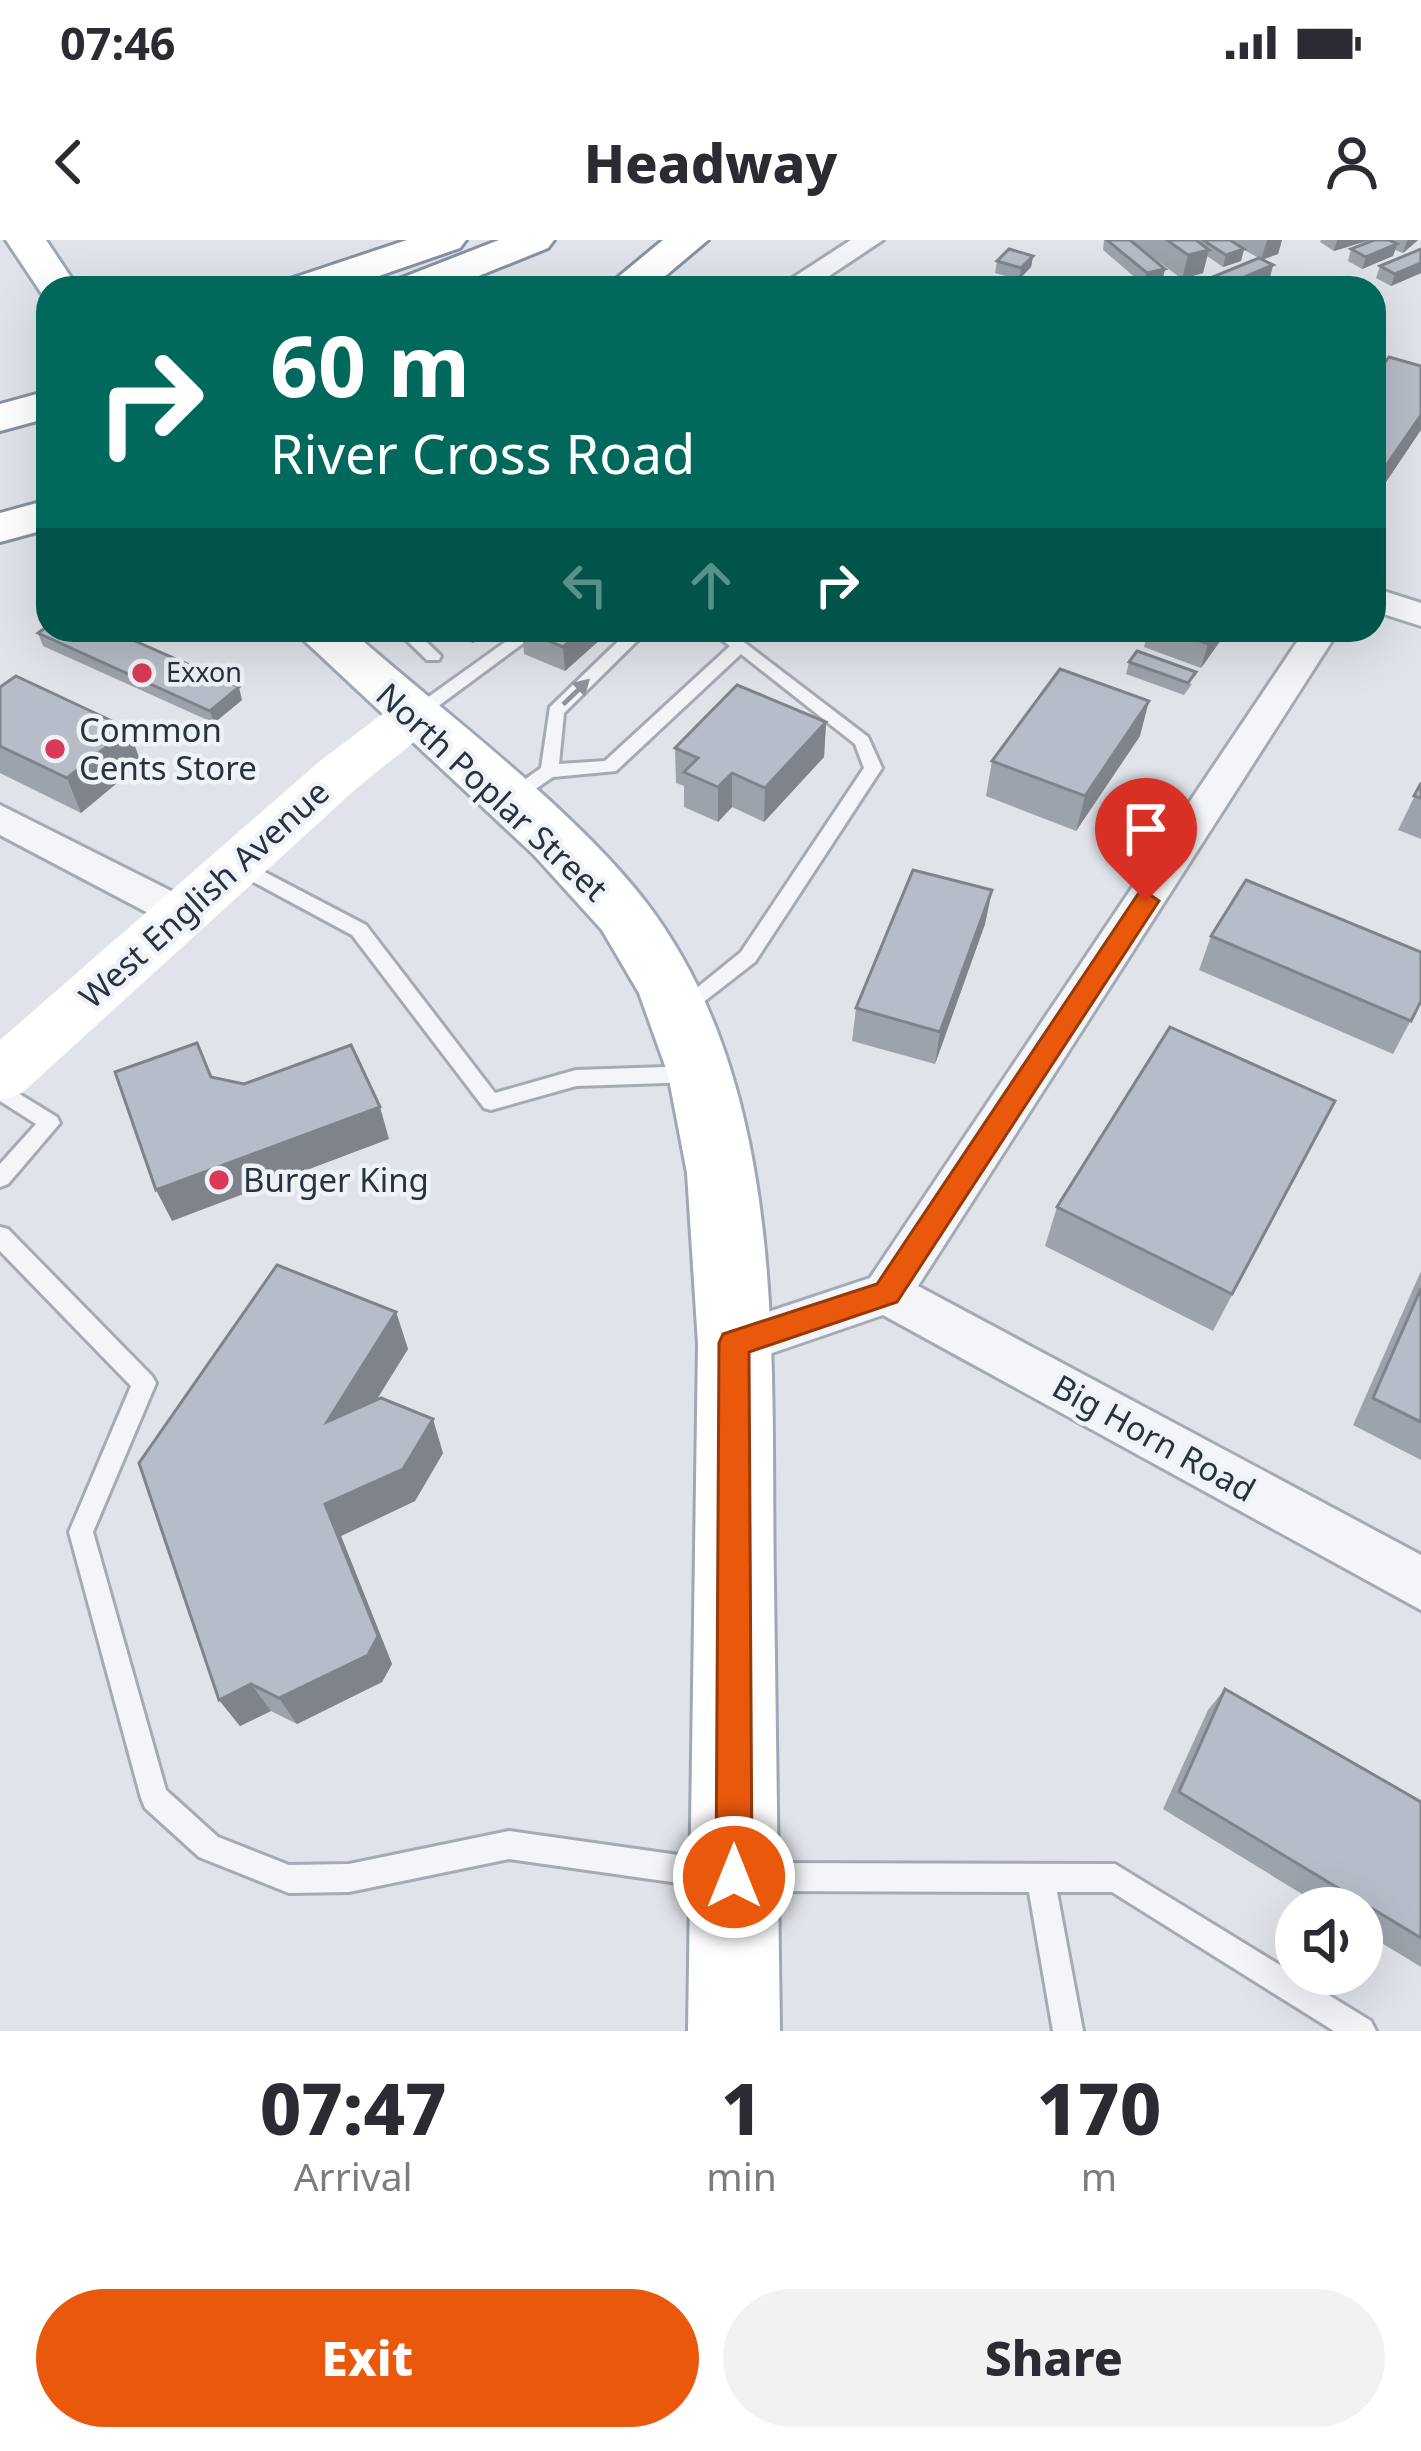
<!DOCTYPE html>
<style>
:root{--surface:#fff;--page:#f2f2f3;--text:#2b2b33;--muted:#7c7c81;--accent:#ea580c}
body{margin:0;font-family:"Noto Sans",sans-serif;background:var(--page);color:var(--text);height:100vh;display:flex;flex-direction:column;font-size:45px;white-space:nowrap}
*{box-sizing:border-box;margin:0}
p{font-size:39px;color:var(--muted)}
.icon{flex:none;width:66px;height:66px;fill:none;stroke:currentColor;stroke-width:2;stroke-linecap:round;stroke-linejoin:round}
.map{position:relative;height:1791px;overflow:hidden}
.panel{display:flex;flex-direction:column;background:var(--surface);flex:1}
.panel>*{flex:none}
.top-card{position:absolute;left:36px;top:36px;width:1350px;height:366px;border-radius:36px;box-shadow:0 12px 48px #0002;background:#00695c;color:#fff;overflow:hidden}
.tools{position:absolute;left:1275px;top:1647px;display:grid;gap:24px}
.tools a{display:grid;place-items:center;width:108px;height:108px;border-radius:50%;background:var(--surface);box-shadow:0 12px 48px #0002;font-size:60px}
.pin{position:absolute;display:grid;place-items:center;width:102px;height:102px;color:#fff;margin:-123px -51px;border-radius:50% 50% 50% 0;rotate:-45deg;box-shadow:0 0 12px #0007}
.pin .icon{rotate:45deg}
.me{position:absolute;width:132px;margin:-66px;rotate:0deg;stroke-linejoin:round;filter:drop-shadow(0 0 9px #0008)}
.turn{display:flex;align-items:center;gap:42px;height:252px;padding:0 36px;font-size:54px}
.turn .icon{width:156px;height:156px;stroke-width:2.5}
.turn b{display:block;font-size:84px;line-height:102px}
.lanes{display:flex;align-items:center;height:114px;padding:0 36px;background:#0003;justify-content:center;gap:60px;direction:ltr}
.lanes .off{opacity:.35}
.eta{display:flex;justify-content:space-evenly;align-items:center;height:204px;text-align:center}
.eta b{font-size:72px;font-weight:800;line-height:84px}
.cta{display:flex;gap:24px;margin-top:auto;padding:24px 36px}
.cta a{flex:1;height:138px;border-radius:72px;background:var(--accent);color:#fff;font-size:48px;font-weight:800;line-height:138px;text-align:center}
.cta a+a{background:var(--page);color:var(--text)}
.status{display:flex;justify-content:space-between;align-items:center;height:84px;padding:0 60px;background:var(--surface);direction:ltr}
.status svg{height:33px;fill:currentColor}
header{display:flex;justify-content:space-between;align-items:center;height:156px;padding:0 36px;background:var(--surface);font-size:54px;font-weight:800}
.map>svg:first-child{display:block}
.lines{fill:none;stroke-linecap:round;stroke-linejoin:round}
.lane-casing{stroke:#a5abb5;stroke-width:6}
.street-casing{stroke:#a5abb5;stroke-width:6}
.primary-casing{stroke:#9ea8b7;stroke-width:6}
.highway-casing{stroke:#8692a2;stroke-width:6}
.lane{fill:#f3f5f8;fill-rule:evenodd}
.street{fill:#f3f5f8;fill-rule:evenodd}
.secondary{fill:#fff;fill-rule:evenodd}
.primary{fill:#fff;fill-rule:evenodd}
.highway{fill:#fff;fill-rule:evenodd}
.wall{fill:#9da3ac}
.shaded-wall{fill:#7f848c}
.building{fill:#b6bdc8;stroke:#7f848c;stroke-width:3}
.oneway{fill:#8d949e}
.route{fill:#ea580c;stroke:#983908;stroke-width:3}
.poi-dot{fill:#d93a57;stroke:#eff3f7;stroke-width:4.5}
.labels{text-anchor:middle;stroke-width:9;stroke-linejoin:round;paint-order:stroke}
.far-poi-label{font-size:27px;fill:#273243;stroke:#eff3f7;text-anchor:start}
.poi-label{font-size:33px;fill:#273243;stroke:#eff3f7;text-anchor:start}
.street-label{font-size:33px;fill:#273243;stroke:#eff3f7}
</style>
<div class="status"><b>07:46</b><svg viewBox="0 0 49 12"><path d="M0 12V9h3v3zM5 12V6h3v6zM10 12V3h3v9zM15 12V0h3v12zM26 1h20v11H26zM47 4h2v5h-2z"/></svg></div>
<header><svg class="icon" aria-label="back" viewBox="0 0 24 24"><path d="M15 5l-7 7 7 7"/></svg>Headway<svg class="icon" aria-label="person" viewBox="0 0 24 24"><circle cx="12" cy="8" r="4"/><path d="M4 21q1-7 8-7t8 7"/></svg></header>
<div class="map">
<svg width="1421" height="1791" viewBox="0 0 1421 1791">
<rect width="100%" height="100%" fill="#e0e4ea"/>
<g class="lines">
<!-- lane casing -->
<g class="lane-casing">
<g id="lane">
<path d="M 396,390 L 414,390 L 441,416 L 439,420 L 427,420 Z"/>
<path d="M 522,390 L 541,390 L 418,481 L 406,481 L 406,473 Z"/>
<path d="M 630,390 L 648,390 L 564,473 L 559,524 L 605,521 L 730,406 L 709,390 L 728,390 L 868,497 L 882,528 L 755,722 L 679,781 L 672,778 L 669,773 L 672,768 L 741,712 L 864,528 L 855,504 L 741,414 L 616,531 L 553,537 L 515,563 L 503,563 L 503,555 L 541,528 L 550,467 Z"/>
<path d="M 238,618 L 366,685 L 495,853 L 576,830 L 696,826 L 706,834 L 696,842 L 576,846 L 491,870 L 484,868 L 352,695 L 231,630 L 229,625 Z"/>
<path d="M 0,842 L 57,877 L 60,883 L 8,944 L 0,947 L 0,924 L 36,884 L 0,861 Z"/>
<path d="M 0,987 L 8,989 L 152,1136 L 156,1143 L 93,1292 L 166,1550 L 218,1597 L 289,1625 L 349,1624 L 509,1591 L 714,1620 L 724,1624 L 728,1634 L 724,1644 L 714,1648 L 509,1619 L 349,1652 L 289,1653 L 199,1617 L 145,1568 L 141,1558 L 69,1292 L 131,1146 L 0,1011 Z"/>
<path d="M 751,1623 L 1115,1624 L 1371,1781 L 1376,1791 L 1334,1791 L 1112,1652 L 1057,1652 L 1083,1791 L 1053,1791 L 1029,1652 L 751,1651 L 741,1647 L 737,1637 L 741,1627 Z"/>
</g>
</g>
<!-- street casing -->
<g class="street-casing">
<g id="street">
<path d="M 851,0 L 883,0 L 811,48 L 777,48 Z"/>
<path d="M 1374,348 L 1421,363 L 1421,386 L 1374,371 Z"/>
<path d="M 1305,390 L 1339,390 L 918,1046 L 1421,1315 L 1421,1370 L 883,1075 L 734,1126 L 717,1119 L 709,1104 L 717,1089 L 870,1038 Z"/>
<path d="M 0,565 L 197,664 L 203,674 L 197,684 L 183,689 L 169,684 L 0,595 Z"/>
</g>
</g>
<!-- primary casing -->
<g class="primary-casing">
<g id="primary">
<path d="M 6,0 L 46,0 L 78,48 L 48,48 L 48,58 L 44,57 Z"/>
<path d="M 293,390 L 350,390 C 441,470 572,567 645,661 C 791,851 770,1119 774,1345 C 776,1494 778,1642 780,1791 L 688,1791 L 698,1104 L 687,933 L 668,834 L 639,753 L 602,690 L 534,615 Z"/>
</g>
</g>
<!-- highway casing -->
<g class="highway-casing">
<g id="highway">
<path d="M 407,0 L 466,0 L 460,8 L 344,48 L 284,48 L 290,39 Z"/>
<path d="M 499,0 L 554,0 L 548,8 L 449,48 L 393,48 L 399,39 Z"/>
<path d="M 663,0 L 708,0 L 651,48 L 605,48 Z"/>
<path d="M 48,151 L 48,178 L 0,191 L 0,164 Z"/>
<path d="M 48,260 L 48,289 L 0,302 L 0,273 Z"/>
</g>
</g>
<!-- lane -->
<use href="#lane" class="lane"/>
<!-- street -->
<use href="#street" class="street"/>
<!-- secondary -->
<path class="secondary" d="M 411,461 L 429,466 L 437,478 L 429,490 L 358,547 L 22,853 L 0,860 L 0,800 L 320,521 L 393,466 Z"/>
<!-- primary -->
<use href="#primary" class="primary"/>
<!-- highway -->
<use href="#highway" class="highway"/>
</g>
<!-- wall -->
<g class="wall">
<path d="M 1104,0 L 1130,0 L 1165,29 L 1162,41 L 1144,45 L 1103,10 Z"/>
<path d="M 1130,0 L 1282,0 L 1278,14 L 1262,20 L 1273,25 L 1270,37 L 1244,48 L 1212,48 L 1215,36 L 1259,18 L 1244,10 L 1241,21 L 1223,27 L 1207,16 L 1203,33 L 1182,39 Z"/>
<path d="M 1321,0 L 1370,0 L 1334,11 L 1320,2 Z"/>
<path d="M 1391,0 L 1418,0 L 1403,13 L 1395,10 L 1393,16 L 1362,29 L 1348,21 L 1351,9 Z"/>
<path d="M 1421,9 L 1421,33 L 1391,46 L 1376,38 L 1380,26 Z"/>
<path d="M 1033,16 L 1031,27 L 1017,39 L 995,33 L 997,21 Z"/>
<path d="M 441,390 L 488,390 L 473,403 Z"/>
<path d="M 522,390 L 611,390 L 565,431 L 524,414 Z"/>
<path d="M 1148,390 L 1228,390 L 1201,428 L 1144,407 Z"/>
<path d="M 38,393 L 242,460 L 214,483 L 43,406 Z"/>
<path d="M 1129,422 L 1192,444 L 1184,455 L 1126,434 Z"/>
<path d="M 0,447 L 141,523 L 81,573 L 0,533 Z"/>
<path d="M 826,482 L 824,517 L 764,582 L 732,567 L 718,582 L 684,567 L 684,546 L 676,543 L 675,508 Z"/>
<path d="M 1140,496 L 1076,591 L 986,556 L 992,521 Z"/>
<path d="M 1421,543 L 1421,599 L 1398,590 Z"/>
<path d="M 992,650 L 985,684 L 935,824 L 852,801 L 856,768 Z"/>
<path d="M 1211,696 L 1421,761 L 1393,814 L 1199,730 Z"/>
<path d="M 1335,861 L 1213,1091 L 1045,1006 L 1057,967 Z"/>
<path d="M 1421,1031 L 1421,1220 L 1353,1185 Z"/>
<path d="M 396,1072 L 408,1109 L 376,1160 L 443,1213 L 415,1261 L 341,1296 L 392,1424 L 382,1442 L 297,1484 L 271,1471 L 240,1486 L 219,1460 Z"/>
<path d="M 1225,1449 L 1421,1562 L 1421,1727 L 1362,1691 L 1362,1668 L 1325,1668 L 1163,1569 L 1208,1470 Z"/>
</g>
<!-- shaded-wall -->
<g class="shaded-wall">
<path d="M 1267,0 L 1282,0 L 1278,14 L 1261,20 Z"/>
<path d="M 1337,0 L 1370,0 L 1334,11 Z"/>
<path d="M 1408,0 L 1418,0 L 1403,13 L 1407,1 Z"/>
<path d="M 1397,4 L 1393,16 L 1362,29 L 1366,17 Z"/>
<path d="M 1244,9 L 1241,21 L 1223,27 L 1226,15 Z"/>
<path d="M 1209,10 L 1203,33 L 1182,39 L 1188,15 Z"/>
<path d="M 1033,16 L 1031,27 L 1019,40 L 1021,28 Z"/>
<path d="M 1421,23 L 1421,33 L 1391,46 L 1395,34 Z"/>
<path d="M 1273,25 L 1270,37 L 1244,48 L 1227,48 L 1228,44 Z"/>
<path d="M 1165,29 L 1162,41 L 1144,45 L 1147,33 Z"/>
<path d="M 1421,175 L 1421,190 L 1374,260 L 1374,243 Z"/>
<path d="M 471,390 L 488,390 L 473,403 Z"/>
<path d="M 583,390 L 611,390 L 565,431 L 563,407 Z"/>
<path d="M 1218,390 L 1228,390 L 1201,428 L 1208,404 Z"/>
<path d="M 239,447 L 242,460 L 214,483 L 210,471 Z"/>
<path d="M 1149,461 L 1140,496 L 1076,591 L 1085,556 Z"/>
<path d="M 826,482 L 824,517 L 764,582 L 765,548 Z"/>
<path d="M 129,489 L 141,523 L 81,573 L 67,538 Z"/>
<path d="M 732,533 L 732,567 L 718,582 L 718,547 Z"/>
<path d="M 992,650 L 985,684 L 935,824 L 940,792 Z"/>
<path d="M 380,867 L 389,899 L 172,981 L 156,950 Z"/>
<path d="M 396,1072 L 408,1109 L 342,1216 L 327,1182 Z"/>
<path d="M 433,1179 L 443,1213 L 415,1261 L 341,1296 L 392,1424 L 382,1442 L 297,1484 L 279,1458 L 325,1264 Z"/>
<path d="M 251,1444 L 271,1471 L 240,1486 L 219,1460 Z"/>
</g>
<!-- building -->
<g class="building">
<path d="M 1107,0 L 1130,0 L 1165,29 L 1147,33 Z"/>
<path d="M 1167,0 L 1196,0 L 1209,10 L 1188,15 Z"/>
<path d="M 1203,0 L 1230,0 L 1244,9 L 1226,15 Z"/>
<path d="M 1374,0 L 1389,0 L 1397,4 L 1366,17 L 1351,9 Z"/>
<path d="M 1009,9 L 1033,16 L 1021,28 L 997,21 Z"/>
<path d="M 1421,9 L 1421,23 L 1395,34 L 1380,26 Z"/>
<path d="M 1259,18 L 1273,25 L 1228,44 L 1215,36 Z"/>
<path d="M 1019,37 L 1056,48 L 1007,48 Z"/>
<path d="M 1389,117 L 1421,126 L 1421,175 L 1374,243 L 1374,138 Z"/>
<path d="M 48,386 L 48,390 L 110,390 L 239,447 L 210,471 L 38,393 Z"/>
<path d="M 523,390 L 583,390 L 563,407 Z"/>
<path d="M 1169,390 L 1218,390 L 1208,404 Z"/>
<path d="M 1137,411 L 1196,432 L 1188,443 L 1129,422 Z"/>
<path d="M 1060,429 L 1149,461 L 1085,556 L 992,521 Z"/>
<path d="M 16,436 L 129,489 L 67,538 L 0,506 L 0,447 Z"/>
<path d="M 737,445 L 826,482 L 765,548 L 732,533 L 718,547 L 684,532 L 698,518 L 675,508 Z"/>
<path d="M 1421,543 L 1421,558 L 1414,556 Z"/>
<path d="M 913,630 L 992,650 L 940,792 L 856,768 Z"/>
<path d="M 1246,640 L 1421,712 L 1421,761 L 1411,781 L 1211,696 Z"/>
<path d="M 1170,787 L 1335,861 L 1232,1054 L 1057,967 Z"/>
<path d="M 197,803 L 211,837 L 244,844 L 351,805 L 380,867 L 156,950 L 115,832 Z"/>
<path d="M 277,1025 L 396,1072 L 327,1182 L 381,1158 L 433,1179 L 403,1229 L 325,1264 L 378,1396 L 368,1415 L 279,1458 L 251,1444 L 219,1460 L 139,1223 Z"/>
<path d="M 1421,1048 L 1421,1182 L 1373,1158 Z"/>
<path d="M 1225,1449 L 1421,1562 L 1421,1698 L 1179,1552 Z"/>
</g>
<!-- one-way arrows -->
<defs><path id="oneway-solid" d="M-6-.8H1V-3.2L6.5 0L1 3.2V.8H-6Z" transform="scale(3)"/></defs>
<use class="oneway" href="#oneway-solid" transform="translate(576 452) rotate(-44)"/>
<!-- route -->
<path class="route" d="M 1146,652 L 1159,661 L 1155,667 L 897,1062 L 749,1112 L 752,1637 L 747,1650 L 734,1655 L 721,1650 L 716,1637 L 719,1103 L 723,1094 L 877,1044 L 1138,654 Z"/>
<!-- markers -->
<g class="poi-dot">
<circle cx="142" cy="433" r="12"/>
<circle cx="55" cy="509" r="12"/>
<circle cx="219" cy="940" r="12"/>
</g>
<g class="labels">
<!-- far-poi labels -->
<g class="far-poi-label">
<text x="166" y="442">Exxon</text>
</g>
<!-- poi labels -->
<g class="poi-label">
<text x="79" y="502">Common<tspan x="79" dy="38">Cents Store</tspan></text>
<text x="243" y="952">Burger King</text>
</g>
<!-- street labels -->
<g class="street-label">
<text transform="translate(492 552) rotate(43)" y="12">North Poplar Street</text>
<text transform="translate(204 654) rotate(-42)" y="12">West English Avenue</text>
<text transform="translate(1154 1198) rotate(29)" y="12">Big Horn Road</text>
</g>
</g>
</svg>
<div class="tools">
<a><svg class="icon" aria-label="sound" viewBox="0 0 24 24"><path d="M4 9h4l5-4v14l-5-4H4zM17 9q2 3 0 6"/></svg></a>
</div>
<div class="pin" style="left:1146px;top:661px;background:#d93025"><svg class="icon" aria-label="arrive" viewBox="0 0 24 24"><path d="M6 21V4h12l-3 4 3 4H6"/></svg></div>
<svg class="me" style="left:734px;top:1637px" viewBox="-20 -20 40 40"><circle r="17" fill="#ea580c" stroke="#fff" stroke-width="3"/><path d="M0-11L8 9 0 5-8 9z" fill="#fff"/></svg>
<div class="top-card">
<div class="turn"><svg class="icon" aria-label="right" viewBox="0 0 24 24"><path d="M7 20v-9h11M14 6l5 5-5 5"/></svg><div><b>60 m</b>River Cross Road</div></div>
<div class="lanes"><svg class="icon off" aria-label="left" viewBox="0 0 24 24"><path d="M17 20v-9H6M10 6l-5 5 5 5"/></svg><svg class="icon off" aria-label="ahead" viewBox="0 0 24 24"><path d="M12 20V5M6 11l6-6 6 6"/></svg><svg class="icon" aria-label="right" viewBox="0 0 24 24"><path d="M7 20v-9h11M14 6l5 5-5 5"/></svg></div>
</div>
</div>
<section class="panel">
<div class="eta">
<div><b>07:47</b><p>Arrival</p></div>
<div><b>1</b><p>min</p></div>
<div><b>170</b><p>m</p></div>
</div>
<div class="cta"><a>Exit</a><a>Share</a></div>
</section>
